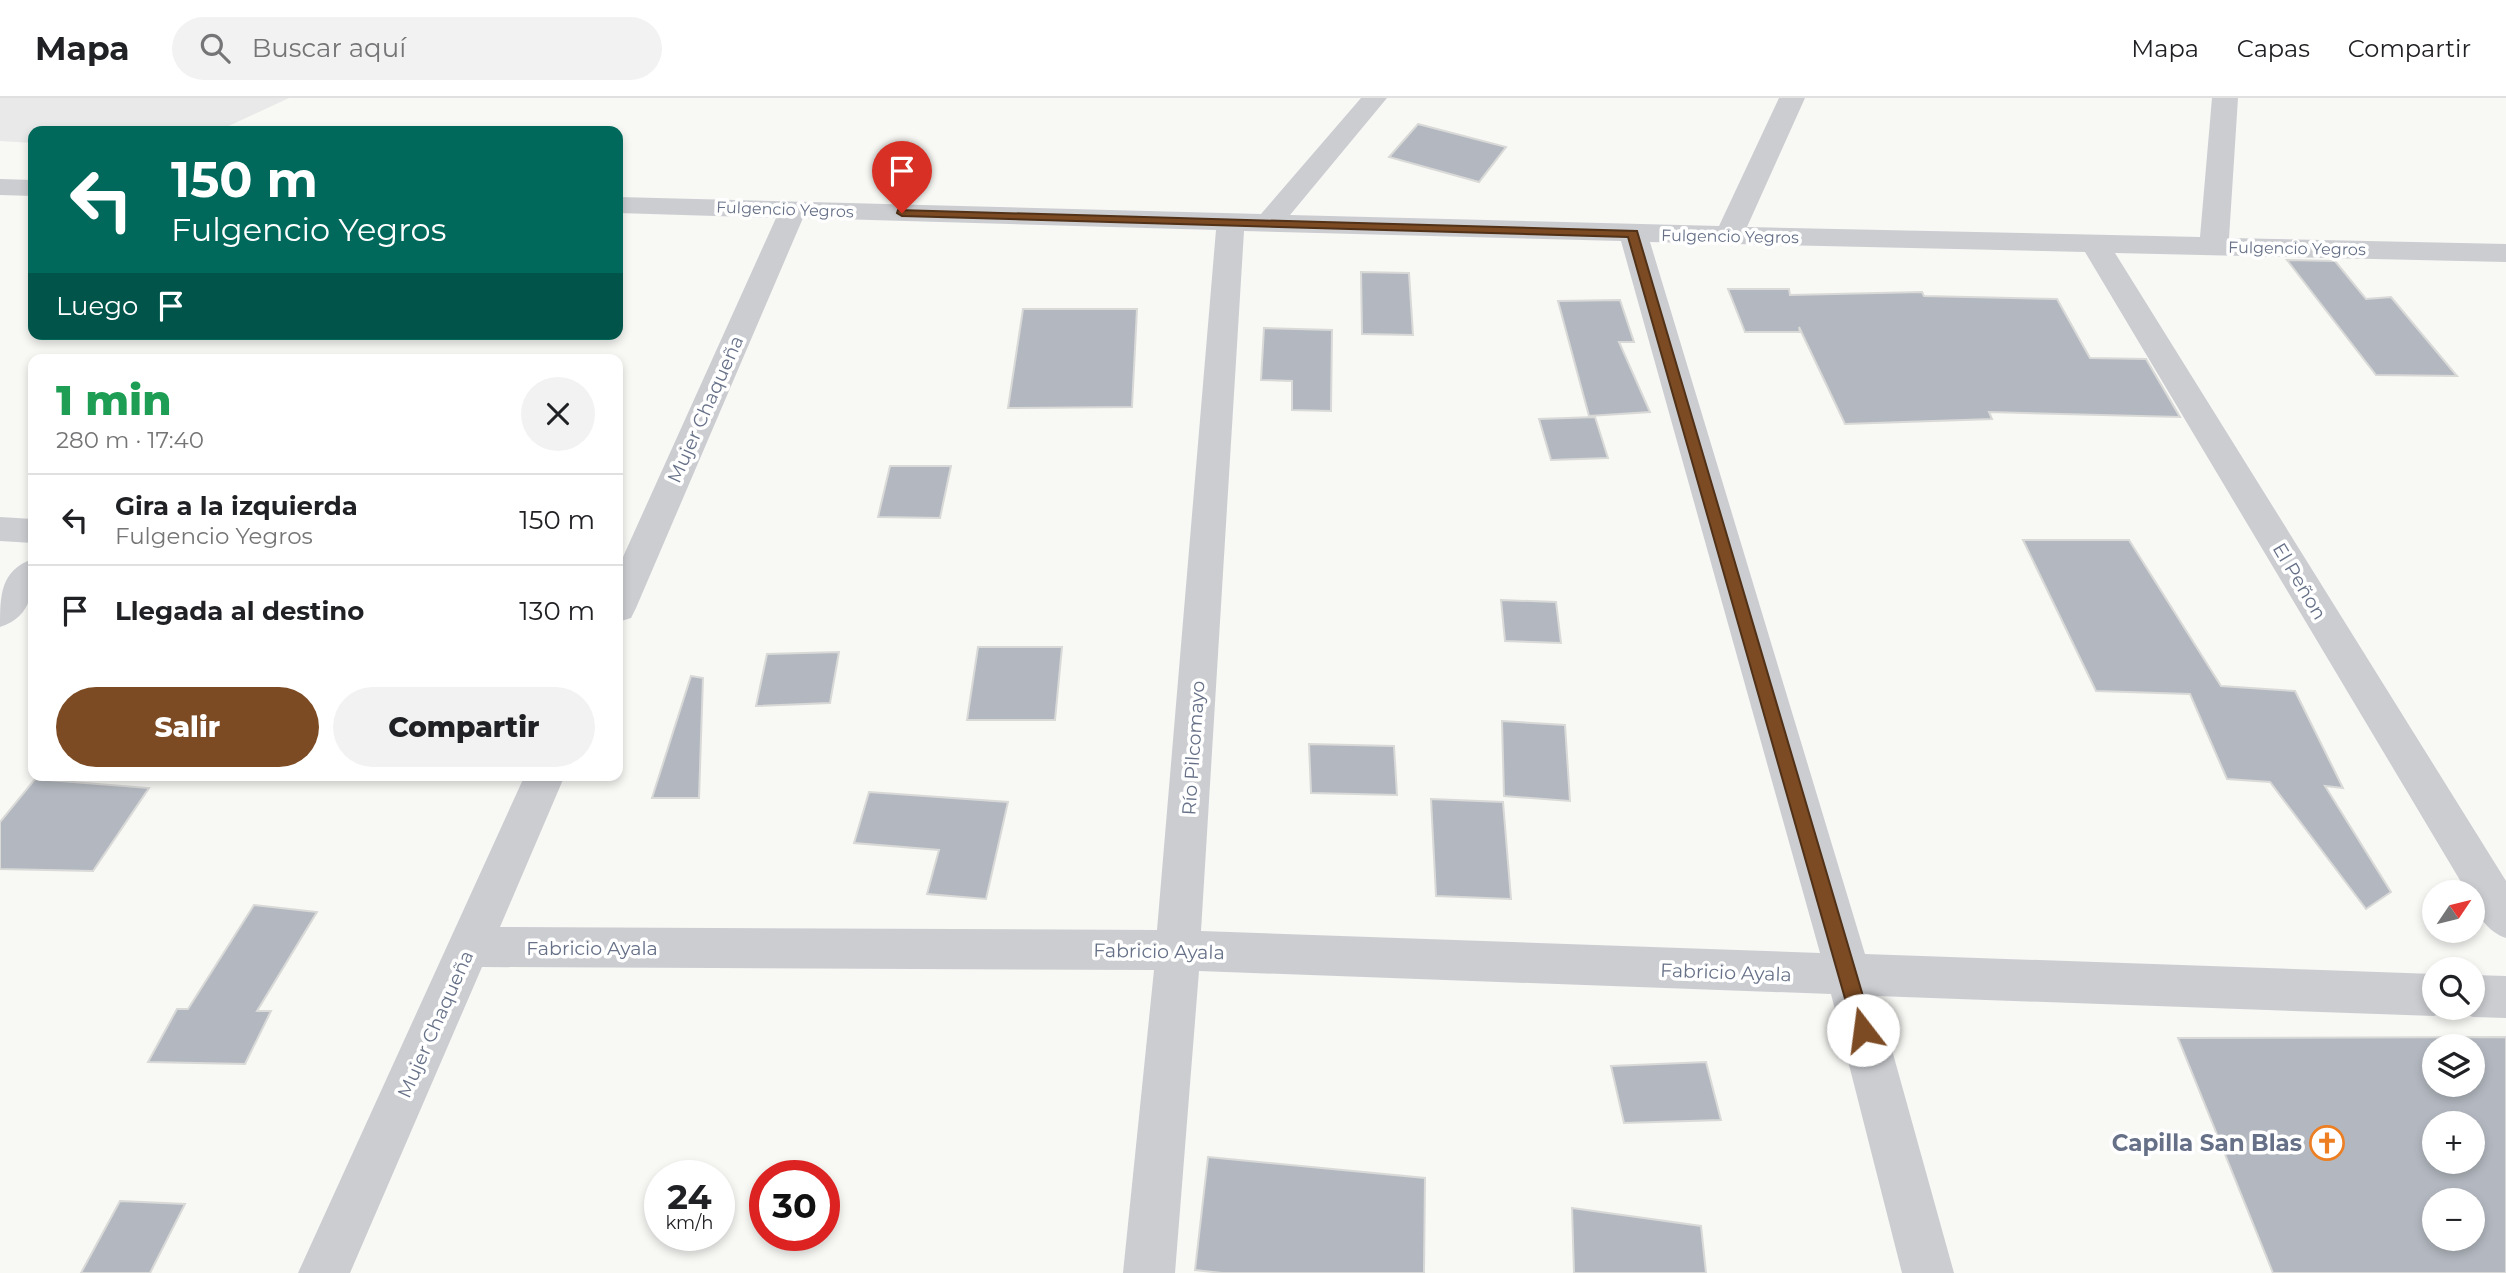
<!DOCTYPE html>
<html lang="es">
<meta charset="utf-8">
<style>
:root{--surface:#fff;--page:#f2f2f2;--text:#202124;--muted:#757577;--line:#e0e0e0;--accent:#7c4b23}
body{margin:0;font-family:Montserrat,sans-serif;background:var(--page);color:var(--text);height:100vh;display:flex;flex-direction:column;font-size:26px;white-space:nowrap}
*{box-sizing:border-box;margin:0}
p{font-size:23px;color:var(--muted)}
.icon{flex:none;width:38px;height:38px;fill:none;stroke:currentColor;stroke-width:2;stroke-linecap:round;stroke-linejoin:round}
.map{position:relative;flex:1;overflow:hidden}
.panel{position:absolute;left:28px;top:256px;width:595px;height:427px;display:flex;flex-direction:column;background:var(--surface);border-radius:14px;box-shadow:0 4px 10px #0003}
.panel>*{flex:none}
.top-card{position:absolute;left:28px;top:28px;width:595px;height:214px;border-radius:14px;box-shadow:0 4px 10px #0003;background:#00695c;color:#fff;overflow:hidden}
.needle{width:46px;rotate:55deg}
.controls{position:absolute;left:2422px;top:782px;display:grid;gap:14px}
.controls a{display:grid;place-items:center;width:63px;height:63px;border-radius:50%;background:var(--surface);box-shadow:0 4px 10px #0003;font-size:35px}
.speed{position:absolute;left:644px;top:1062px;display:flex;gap:14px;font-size:35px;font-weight:700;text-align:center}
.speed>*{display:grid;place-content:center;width:91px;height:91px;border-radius:50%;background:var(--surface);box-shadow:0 4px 10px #0003;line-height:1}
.speed small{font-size:18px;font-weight:400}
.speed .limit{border:10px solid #d22;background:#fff;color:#111}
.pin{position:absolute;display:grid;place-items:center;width:60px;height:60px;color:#fff;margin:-72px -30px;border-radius:50% 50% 50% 0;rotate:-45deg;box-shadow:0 0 7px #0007}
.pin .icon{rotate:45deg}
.me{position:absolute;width:77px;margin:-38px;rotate:345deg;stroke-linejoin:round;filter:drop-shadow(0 0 5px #0008)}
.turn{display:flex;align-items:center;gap:24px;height:147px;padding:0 28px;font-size:32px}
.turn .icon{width:91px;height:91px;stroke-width:2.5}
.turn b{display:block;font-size:49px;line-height:60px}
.then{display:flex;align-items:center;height:66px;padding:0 28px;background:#0003;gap:14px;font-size:26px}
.round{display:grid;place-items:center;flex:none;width:74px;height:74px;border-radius:37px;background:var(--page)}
.overview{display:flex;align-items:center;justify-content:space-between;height:119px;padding:0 28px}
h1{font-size:42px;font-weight:800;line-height:52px;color:#1e9e55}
.primary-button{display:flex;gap:14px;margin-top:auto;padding:14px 28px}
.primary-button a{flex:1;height:80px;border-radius:42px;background:var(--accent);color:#fff;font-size:28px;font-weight:800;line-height:80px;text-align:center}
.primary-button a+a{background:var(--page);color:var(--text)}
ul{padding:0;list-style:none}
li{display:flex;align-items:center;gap:21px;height:91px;padding:0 28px;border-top:2px solid var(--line)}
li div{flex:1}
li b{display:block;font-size:26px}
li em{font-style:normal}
header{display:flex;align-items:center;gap:42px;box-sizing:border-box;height:98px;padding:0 35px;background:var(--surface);border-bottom:2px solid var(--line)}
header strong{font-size:33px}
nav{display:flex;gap:38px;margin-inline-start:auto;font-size:24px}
.search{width:490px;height:63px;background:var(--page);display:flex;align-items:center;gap:18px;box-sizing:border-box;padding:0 24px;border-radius:38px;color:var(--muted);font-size:26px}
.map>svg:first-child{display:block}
.built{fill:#e9e9e9}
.building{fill:#b3b8c0;stroke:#d9dad8;stroke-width:2;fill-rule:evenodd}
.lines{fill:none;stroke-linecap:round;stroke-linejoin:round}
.minor{fill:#cbcdd1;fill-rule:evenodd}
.route{fill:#7c4b23;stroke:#513117;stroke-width:2}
.labels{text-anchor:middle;stroke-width:7;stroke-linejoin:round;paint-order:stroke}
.far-street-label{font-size:16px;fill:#667188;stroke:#fff}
.street-label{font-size:19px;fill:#667188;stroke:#fff}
.near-poi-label{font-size:23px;font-weight:bold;fill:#667188;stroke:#fff;text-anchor:end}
</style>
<header>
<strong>Mapa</strong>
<div class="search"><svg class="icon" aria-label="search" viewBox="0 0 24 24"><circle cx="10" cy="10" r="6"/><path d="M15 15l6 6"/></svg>Buscar aquí</div>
<nav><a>Mapa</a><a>Capas</a><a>Compartir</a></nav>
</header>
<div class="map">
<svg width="2506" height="1175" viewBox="0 0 2506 1175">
<rect width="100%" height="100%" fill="#f8f8f5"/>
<!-- built -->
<path class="built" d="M 0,0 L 289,0 L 218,33 L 33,33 L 33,45 L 0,43 Z"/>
<!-- building -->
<g class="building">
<path d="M 1418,26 L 1506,49 L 1479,84 L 1389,59 Z"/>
<path d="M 2287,162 L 2335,163 L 2366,201 L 2391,199 L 2457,278 L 2376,277 Z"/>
<path d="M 1361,174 L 1409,175 L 1413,237 L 1362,236 Z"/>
<path d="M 1728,191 L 1789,191 L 1790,197 L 1922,194 L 1924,198 L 2057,201 L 2090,260 L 2146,261 L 2180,319 L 1989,314 L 1992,321 L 1845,326 L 1799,229 L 1800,234 L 1745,234 Z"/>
<path d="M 1620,202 L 1634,244 L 1619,244 L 1650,314 L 1589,318 L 1558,203 Z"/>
<path d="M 1023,211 L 1137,211 L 1132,309 L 1008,310 Z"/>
<path d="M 1264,230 L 1332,232 L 1331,313 L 1292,312 L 1292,283 L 1261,282 Z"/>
<path d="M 1595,319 L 1608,360 L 1551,362 L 1539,321 Z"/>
<path d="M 890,368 L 951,368 L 940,420 L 878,419 Z"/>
<path d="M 2023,442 L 2129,442 L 2221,588 L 2295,593 L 2343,690 L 2325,688 L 2391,794 L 2366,811 L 2270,684 L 2227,681 L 2190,596 L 2096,593 Z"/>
<path d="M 1501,502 L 1556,504 L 1561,545 L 1505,543 Z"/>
<path d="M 978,549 L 1062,549 L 1055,622 L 967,622 Z"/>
<path d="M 839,554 L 830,605 L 756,608 L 767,556 Z"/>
<path d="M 691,578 L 703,580 L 699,700 L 652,700 Z"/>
<path d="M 1502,623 L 1565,627 L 1570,703 L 1504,698 Z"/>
<path d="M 1309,646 L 1394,648 L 1397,697 L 1311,695 Z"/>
<path d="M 35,681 L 149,690 L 93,773 L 0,771 L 0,724 Z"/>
<path d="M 869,694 L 1008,704 L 986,801 L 927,796 L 939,752 L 854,745 Z"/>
<path d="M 1431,701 L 1503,704 L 1511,801 L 1436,798 Z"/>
<path d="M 254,807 L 317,814 L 257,913 L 271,913 L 245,966 L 148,964 L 177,911 L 188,911 Z"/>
<path d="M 2506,939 L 2506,1175 L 2273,1175 L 2178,940 ZM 2434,948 L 2473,948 L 2473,987 L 2434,987 ZM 2434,1026 L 2473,1026 L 2473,1064 L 2434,1064 ZM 2434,1102 L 2473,1102 L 2473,1141 L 2434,1141 Z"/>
<path d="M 1706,964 L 1721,1022 L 1624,1025 L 1611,968 Z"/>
<path d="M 1208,1059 L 1425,1080 L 1424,1175 L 1222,1175 L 1195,1172 Z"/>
<path d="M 120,1103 L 185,1106 L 150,1175 L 81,1175 Z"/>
<path d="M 1572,1110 L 1701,1128 L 1706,1175 L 1574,1175 Z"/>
</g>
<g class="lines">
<!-- minor -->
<g class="minor">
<path d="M 1361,0 L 1387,0 L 1290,117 L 1719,128 L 1779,0 L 1805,0 L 1747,129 L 2200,139 L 2212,0 L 2238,0 L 2229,140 L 2506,146 L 2506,164 L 2115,155 L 2506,783 L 2506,840 C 2488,834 2473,815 2473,794 L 2467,794 L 2085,154 L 1650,144 L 1865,856 L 2434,876 L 2434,910 L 2450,912 L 2434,918 L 1877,898 L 1954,1175 L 1902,1175 L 1831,896 L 1199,873 L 1175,1175 L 1123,1175 L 1154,872 L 482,869 L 350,1175 L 298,1175 L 525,677 L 565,677 L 500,829 L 1157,832 L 1216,132 L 803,120 L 636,510 L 631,520 L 618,524 L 618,470 L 776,120 L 618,115 L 618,99 L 1261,116 ZM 1244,133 L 1621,143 L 1820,855 L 1201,833 Z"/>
<path d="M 0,81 L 33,82 L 33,98 L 0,97 Z"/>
<path d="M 0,419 L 33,421 L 33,445 L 0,443 Z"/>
<path d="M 33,461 C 34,491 33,518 0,529 C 0,498 0,472 33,461 Z"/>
<path d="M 2473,877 L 2506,878 L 2506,920 L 2473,919 L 2457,913 L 2456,910 L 2473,910 Z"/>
</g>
</g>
<!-- route -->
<path class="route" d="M 898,112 L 1637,133 L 1873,932 L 1870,939 L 1863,941 L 1856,939 L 1854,932 L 1628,139 L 902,118 L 897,115 Z"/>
<!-- icons -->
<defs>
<g id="church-ring" transform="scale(1.75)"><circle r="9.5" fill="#fff" stroke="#ed7e21" stroke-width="1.5"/><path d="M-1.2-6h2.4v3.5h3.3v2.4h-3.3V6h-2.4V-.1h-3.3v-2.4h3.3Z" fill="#ed7e21"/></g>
</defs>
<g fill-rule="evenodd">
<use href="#church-ring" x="2327" y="1045"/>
</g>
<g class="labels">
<!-- far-street labels -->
<g class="far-street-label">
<text transform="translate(785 111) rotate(2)" y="6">Fulgencio Yegros</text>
<text transform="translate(1730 138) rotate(1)" y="6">Fulgencio Yegros</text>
<text transform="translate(2297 150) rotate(1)" y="6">Fulgencio Yegros</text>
</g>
<!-- street labels -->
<g class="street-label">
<text transform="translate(705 311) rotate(-66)" y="7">Mujer Chaqueña</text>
<text transform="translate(2300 483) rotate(59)" y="7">El Peñon</text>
<text transform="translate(1193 650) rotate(-86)" y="7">Río Pilcomayo</text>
<text x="592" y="857">Fabricio Ayala</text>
<text transform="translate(1159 853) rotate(1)" y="7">Fabricio Ayala</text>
<text transform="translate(1726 874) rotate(2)" y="7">Fabricio Ayala</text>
<text transform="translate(435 926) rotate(-66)" y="7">Mujer Chaqueña</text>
</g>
<!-- near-poi labels -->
<g class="near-poi-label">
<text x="2302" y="1053">Capilla San Blas</text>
</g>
</g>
</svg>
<div class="controls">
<a><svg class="needle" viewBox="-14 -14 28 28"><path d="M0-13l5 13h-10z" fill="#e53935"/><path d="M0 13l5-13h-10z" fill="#757577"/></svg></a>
<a><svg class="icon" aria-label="search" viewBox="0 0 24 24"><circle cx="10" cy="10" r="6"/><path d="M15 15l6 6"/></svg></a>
<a><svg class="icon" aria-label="layers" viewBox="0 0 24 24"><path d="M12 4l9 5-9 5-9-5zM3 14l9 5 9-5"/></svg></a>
<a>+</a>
<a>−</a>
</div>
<div class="speed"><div>24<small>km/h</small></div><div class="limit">30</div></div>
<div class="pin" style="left:902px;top:115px;background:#d93025"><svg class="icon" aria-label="arrive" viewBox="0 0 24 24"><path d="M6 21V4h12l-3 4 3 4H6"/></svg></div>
<svg class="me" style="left:1863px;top:932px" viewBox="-20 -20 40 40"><circle r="19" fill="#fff"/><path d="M0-13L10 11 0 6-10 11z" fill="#7c4b23"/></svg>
<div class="top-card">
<div class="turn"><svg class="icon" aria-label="left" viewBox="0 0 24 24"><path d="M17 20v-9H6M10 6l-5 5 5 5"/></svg><div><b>150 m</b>Fulgencio Yegros</div></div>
<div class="then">Luego<svg class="icon" aria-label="arrive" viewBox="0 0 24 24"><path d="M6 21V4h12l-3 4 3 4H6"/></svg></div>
</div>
<section class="panel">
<div class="overview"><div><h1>1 min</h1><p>280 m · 17:40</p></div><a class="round"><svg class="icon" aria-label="close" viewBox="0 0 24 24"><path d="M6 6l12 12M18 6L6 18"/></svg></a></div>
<ul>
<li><svg class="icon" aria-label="left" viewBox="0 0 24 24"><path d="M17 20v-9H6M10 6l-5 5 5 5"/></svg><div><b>Gira a la izquierda</b><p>Fulgencio Yegros</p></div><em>150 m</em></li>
<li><svg class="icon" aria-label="arrive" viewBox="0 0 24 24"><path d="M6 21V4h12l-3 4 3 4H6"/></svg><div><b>Llegada al destino</b></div><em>130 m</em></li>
</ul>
<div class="primary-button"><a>Salir</a><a>Compartir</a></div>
</section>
</div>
